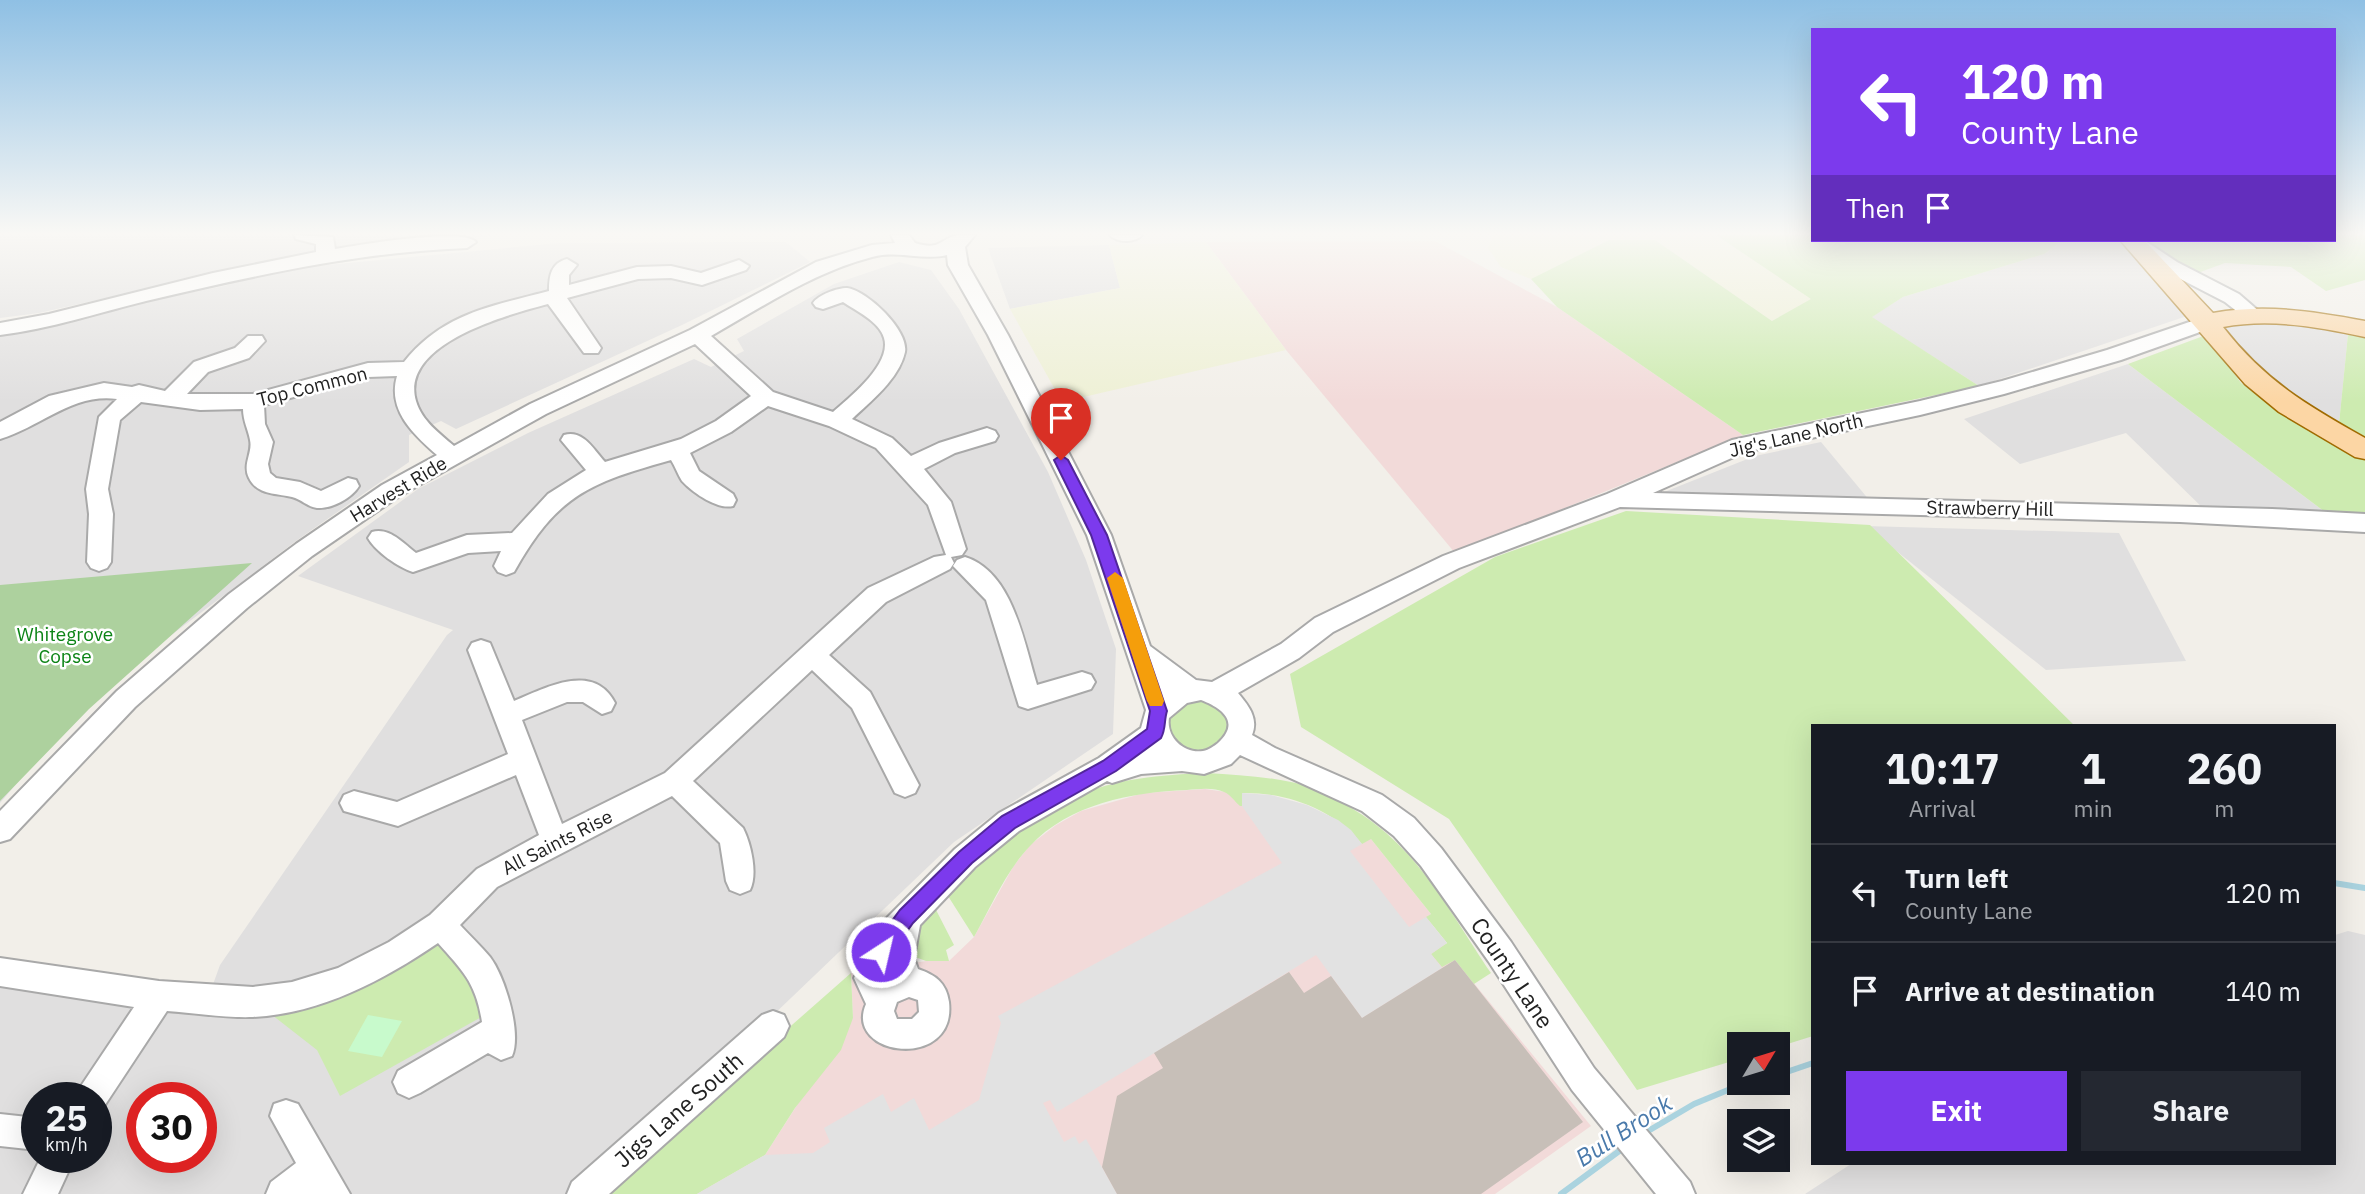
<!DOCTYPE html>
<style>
:root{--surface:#171b24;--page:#242831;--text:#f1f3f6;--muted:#9ea1a6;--line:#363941;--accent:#7c3aed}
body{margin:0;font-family:"IBM Plex Sans",sans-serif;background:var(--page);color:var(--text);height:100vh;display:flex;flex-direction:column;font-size:26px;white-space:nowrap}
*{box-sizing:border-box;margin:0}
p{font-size:23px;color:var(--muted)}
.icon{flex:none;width:38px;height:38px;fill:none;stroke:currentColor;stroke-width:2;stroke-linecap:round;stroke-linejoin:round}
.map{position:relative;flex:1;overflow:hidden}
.panel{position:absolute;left:1811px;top:724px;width:525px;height:441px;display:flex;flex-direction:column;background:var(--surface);border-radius:0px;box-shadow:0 7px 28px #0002}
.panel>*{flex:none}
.hud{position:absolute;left:1811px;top:28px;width:525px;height:214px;border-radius:0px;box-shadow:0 7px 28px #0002;background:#7c3aed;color:#fff;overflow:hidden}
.needle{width:46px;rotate:52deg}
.tools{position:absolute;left:1727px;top:1032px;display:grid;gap:14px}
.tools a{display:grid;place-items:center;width:63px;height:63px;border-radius:0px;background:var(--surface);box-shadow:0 7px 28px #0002;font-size:35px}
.speed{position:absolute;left:21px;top:1082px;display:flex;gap:14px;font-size:35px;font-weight:700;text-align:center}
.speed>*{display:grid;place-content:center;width:91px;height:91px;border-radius:50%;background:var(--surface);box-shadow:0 7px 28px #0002;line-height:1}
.speed small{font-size:18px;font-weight:400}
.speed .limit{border:10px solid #d22;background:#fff;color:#111}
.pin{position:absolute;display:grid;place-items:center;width:60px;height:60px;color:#fff;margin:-72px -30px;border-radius:50% 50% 50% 0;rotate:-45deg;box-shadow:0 0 7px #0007}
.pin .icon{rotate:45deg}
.me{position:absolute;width:77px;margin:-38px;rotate:35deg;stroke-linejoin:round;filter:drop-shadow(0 0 5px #0008)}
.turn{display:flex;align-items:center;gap:24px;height:147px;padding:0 35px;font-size:32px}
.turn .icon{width:91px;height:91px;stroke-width:2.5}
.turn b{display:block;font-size:49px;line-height:60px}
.then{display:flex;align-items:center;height:66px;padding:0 35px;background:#0003;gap:14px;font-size:26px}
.eta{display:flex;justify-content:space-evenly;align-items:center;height:119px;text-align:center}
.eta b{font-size:42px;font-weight:800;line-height:49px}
.button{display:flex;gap:14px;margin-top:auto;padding:14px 35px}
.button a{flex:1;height:80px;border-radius:0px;background:var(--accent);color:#fff;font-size:28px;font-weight:800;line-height:80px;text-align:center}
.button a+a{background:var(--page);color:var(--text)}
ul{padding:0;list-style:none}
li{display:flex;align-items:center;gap:21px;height:98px;padding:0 35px;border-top:2px solid var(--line)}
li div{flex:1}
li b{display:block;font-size:26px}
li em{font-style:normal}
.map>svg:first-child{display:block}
.residential{fill:#e0dfdf;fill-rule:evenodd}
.commercial{fill:#f2dad9}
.farmland{fill:#eef0d5}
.grass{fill:#cdebb0}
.forest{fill:#add19e}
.park{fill:#c8facc}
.parking{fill:#e2e2e2}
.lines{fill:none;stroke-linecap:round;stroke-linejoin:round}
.stream{stroke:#aad3df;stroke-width:6}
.building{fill:#c7bfb8}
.minor-casing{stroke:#a9a9a9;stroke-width:4}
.major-casing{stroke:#a06b00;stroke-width:3}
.minor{fill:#fff;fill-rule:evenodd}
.major{fill:#fcd6a4;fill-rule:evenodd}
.route{fill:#7c3aed;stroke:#51269a;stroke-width:2}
.slow{fill:#f59e0b}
.labels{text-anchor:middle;stroke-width:5;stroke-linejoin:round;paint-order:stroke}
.street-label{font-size:19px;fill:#222;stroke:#fff}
.park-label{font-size:19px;fill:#0c8416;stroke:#fff}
.near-street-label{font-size:23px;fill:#222;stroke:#fff}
.near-water-label{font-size:24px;font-style:italic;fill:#4a7aab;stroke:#fff}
</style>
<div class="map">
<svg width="2365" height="1194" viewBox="0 0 2365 1194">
<rect width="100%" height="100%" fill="#f2efe9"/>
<!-- residential -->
<g class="residential">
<path d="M 0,235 L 499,235 L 289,257 L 39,313 L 0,318 Z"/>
<path d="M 2048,240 L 2121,240 L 2190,315 L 1979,386 L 1871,317 L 1903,297 L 2044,254 L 2057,245 Z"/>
<path d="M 786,242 L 810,262 L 682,325 L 456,429 L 441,421 L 409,435 L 409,462 L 296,541 L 93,694 L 0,803 L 0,328 L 48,321 L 224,286 L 285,269 L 559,243 Z"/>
<path d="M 1109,245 L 1120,288 L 1010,309 L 988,248 Z"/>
<path d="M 899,262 L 931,270 L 959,309 L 1048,472 L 1086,560 L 1116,649 L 1113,734 L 954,842 L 768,1020 L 566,1194 L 0,1194 L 0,984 L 203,1012 L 220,965 L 447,635 L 453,630 L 298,576 L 418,489 L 528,433 L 694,359 L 711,367 L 744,351 L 737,339 L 834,284 ZM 37,1097 L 96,1097 L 96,1157 L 37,1157 ZM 142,1097 L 201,1097 L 201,1157 L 142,1157 Z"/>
<path d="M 2261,317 L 2295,320 L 2348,334 L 2339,424 L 2263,375 L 2220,326 Z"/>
<path d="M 2128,364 L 2333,518 L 2210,515 L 2126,433 L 2020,464 L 1964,419 Z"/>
<path d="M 1821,442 L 1875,507 L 1644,500 L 1755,456 Z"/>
<path d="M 1865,526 L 2119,533 L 2186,661 L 2046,670 Z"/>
<path d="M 2348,931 L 2365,935 L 2365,1194 L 1805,1194 L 1851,1164 L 2334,1164 L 2335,935 Z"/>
</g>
<!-- commercial -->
<g class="commercial">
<path d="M 1435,241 L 1557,307 L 1743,435 L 1455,553 L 1286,350 L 1206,242 Z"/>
<path d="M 1205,789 L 1226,792 L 1242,805 L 1371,839 L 1431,914 L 1427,917 L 1455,960 L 1591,1126 L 1495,1194 L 697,1194 L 765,1155 L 853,1018 L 851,973 L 926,961 L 949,961 L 974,937 L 1013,867 L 1030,845 L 1056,825 L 1081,811 L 1144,793 Z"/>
</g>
<!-- farmland -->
<g class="farmland">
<path d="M 1493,235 L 1716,235 L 1812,299 L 1772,321 L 1655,240 L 1609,240 L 1531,279 L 1501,267 L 1488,248 Z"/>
<path d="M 1206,242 L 1286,350 L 1062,402 L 1010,309 L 1120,288 L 1109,245 Z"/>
</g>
<!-- grass -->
<g class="grass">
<path d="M 1716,235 L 1813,235 L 1813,240 L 2048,240 L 2058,244 L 2044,254 L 1903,297 L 1872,317 L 1979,386 L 1743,435 L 1557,307 L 1531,279 L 1609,240 L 1655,240 L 1772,321 L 1811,299 Z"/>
<path d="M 2335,235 L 2365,235 L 2365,280 L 2326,291 L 2291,267 L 2225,263 L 2195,274 L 2148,240 L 2334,240 Z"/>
<path d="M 2348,334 L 2365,338 L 2365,437 L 2339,424 Z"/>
<path d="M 2206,335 L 2241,383 L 2276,409 L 2365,458 L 2365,518 L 2333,518 L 2128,364 Z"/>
<path d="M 1626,511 L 1870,525 L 2075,726 L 1813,726 L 1813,1036 L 1778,1047 L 1740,1045 L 1739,1059 L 1637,1090 L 1449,819 L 1301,727 L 1290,674 L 1495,557 Z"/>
<path d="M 1206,695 L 1231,719 C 1225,753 1206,755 1176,746 L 1162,718 L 1165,710 Z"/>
<path d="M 1206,773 C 1235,775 1263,776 1291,782 C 1307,785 1322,793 1336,800 C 1413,837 1445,905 1491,973 L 1474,984 L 1455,960 L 1442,967 L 1431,954 L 1447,943 L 1426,917 L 1431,914 L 1371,839 L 1362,844 C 1334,809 1286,792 1242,793 L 1242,806 L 1240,806 C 1235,802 1230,794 1224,792 C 1214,787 1198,789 1187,790 C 1132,792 1069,804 1030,846 C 1006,871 991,907 974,937 L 948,896 C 984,860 1027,819 1075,797 C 1116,778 1161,775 1206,773 Z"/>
<path d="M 933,904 L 954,945 L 946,950 L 949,961 L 926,961 L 915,957 L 910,936 Z"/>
<path d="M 443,944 L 474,975 L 485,1015 L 340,1096 L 317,1050 L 267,1011 L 423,949 Z"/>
<path d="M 851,973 L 853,1018 L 841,1050 L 795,1108 L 765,1155 L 697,1194 L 600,1194 Z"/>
</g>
<!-- forest -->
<path class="forest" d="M 252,563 L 89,709 L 0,801 L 0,585 Z"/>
<!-- park -->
<path class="park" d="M 368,1015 L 402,1021 L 382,1057 L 348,1051 Z"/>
<!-- parking -->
<path class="parking" d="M 1242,793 L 1271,795 L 1307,805 L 1338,820 L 1351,830 L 1362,844 L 1350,851 L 1409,927 L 1426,917 L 1447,943 L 1431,954 L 1442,968 L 1362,1018 L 1316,955 L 1057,1112 L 1050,1100 L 1043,1103 L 1064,1142 L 1075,1136 L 1079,1144 L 1086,1139 L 1117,1194 L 697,1194 L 765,1155 L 813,1153 L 830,1142 L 824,1128 L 883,1094 L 891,1112 L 914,1098 L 929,1130 L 979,1100 L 1001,1023 L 998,1016 L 1282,863 L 1242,806 Z"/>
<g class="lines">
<!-- stream -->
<g class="stream">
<path d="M 2334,883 L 2365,888"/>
<path d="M 1778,1075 L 1813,1063"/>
<path d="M 1643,1134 L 1694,1104 L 1745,1083"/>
<path d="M 1561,1194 L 1626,1146"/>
</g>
</g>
<!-- building -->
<path class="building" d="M 1455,960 L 1583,1122 L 1481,1194 L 1117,1194 L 1102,1167 L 1117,1096 L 1163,1068 L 1154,1053 L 1289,972 L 1304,993 L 1331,976 L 1362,1018 Z"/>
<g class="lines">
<!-- minor casing -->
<g class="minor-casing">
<g id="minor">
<path d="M 294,235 L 333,237 L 335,249 C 357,245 464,227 476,242 L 467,248 C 357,252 253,276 146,301 C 97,313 50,329 0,335 L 0,323 L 49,314 L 213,273 L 316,252 L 316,244 L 296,239 Z"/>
<path d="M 891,235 L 909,235 L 915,243 C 941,251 939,239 958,235 C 963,234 970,235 975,235 L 965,247 L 968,265 L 1008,335 L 1111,535 L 1150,646 L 1196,680 L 1212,682 L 1281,644 L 1315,618 L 1443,556 L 1607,494 L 1732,440 L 1920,401 L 2002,381 L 2107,350 L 2207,316 L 2214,317 L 2217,322 L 2214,327 L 2121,360 L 2004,394 L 1920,415 L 1745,452 L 1653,493 L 2272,509 L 2365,514 L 2365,532 L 2180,522 L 1620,507 L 1459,568 L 1333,632 L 1299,658 L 1238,693 C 1248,705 1259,718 1252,735 L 1275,748 L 1382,795 L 1414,818 L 1441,848 L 1511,942 L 1594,1068 L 1690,1182 L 1695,1194 L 1656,1194 L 1572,1090 L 1489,962 L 1421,866 L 1394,836 L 1362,811 L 1240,755 L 1231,764 L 1204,774 L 1182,771 L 1141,774 L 1112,783 L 1107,781 L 1019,831 L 975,867 L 920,925 L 914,958 L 918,969 C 935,975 946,982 949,1002 C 957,1071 843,1057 866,1004 L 854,978 L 879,926 L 955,849 L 999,813 L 1099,758 L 1141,728 L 1146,710 L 1087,535 L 988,335 L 948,265 L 947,255 C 922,261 899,250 872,257 C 814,272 762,307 711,336 L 773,392 L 833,412 C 850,397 892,364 884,338 C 880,322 855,310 843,302 L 823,309 L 816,307 L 813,303 C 818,295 837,288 847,288 C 866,290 909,330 905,352 C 899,379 871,401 852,419 L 892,438 L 911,456 L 939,443 L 987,428 L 995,431 L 998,436 L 995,441 L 955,453 L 924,469 L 951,502 L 966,549 L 962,555 L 951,557 L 954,563 L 950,569 L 886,602 L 829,655 L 870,692 L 919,785 L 915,793 L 905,797 L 895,793 L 852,708 L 812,670 L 693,781 L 743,828 C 751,844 758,874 750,890 L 740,894 L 730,890 L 726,881 L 720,843 L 672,796 L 497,887 L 460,925 C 470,936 481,946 490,957 C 505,977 522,1033 512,1056 L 501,1060 L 488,1053 L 420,1093 L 409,1098 L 398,1093 L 393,1082 L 398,1071 L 482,1022 C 476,983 463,971 438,943 C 384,980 320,1014 253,1017 C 225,1018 195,1013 167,1011 L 103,1108 L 96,1111 L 96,1097 L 76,1097 L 81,1086 L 134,1007 L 0,986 L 0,958 L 159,981 L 253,987 L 292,982 L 338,968 L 389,942 L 430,915 L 477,869 L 539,835 L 516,775 L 398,826 L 344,811 L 340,803 L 344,795 L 354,791 L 397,802 L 508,754 L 468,650 L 472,643 L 481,640 L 490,643 L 514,701 C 545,688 594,661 615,703 L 611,711 L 602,714 L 583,702 L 567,702 L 522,720 L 562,824 L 665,773 L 868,588 L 934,557 L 946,555 L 928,505 L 876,448 L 829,426 L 768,406 L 731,432 L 690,453 L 699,471 L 733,494 L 736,500 L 733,506 C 718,510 693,493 682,481 C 678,475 675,466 671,460 C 589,483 557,495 514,572 L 506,575 L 498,572 L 494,566 L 501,551 L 468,553 L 413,572 C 398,567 376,552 368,538 L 372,532 C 389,527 403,543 416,553 L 467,535 L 512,533 L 548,494 L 586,470 L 561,440 L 564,435 C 583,429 594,450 605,462 L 681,439 L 716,421 L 751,396 L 695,344 L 546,414 L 398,497 L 312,556 L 247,608 L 135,707 L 10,839 L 0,842 L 0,811 L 117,691 L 229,594 L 296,544 L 382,485 L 437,455 C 413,434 387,410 397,376 L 368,377 L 264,405 L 265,424 L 273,442 L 268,464 L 270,473 L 276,478 L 300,482 L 321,491 L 348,478 L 356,480 L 359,486 C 352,498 332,509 317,508 C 308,507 301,499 292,497 C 276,493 257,495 249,478 C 242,464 253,453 250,440 C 248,429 243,421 243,409 L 200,410 L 141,402 L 120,420 L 108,489 L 113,514 L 111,562 L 107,568 L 99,571 L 91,568 L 87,562 L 89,514 L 86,489 L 99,417 L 117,399 C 72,393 41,427 0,439 L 0,422 L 49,396 L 104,383 L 132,387 L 139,385 L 165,391 L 194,362 L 235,348 L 248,336 L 262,336 L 265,341 L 249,358 L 208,372 L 187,394 L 253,394 L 368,363 L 404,362 C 443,313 492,306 549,291 C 549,276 551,263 567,259 L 577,265 L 569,275 L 569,285 L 637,267 L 671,266 L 701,273 L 739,260 L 749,266 L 746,270 L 702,285 L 671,278 L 638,279 L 567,298 L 601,348 L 598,353 L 584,353 L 548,304 C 510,314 399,343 416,401 C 422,421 439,433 454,446 L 530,404 L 690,330 L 816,262 L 872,245 L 895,243 ZM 1201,700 C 1222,708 1241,722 1218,743 C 1214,746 1209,750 1203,751 C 1184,754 1166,737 1169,718 L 1187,703 ZM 909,997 L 918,1000 L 919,1012 L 912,1019 L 897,1019 L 894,1011 L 897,1002 Z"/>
<path d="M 1110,235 L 1142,235 C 1135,243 1117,243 1110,235 Z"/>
<path d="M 2123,240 L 2144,240 L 2177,262 L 2239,294 L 2261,313 L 2258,317 L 2244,317 L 2225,302 L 2163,270 Z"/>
<path d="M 965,557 C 1013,572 1024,643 1037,685 L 1082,672 L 1091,675 L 1095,682 L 1091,689 L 1028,709 L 1019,706 L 986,600 L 953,566 L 957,560 Z"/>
<path d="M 773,1011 L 784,1015 L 789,1026 L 784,1037 L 609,1194 L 567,1194 L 572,1182 L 762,1015 Z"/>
<path d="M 286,1100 L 298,1104 L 350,1194 L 266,1194 L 271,1182 L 296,1163 L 270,1116 L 274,1104 Z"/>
<path d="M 0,1114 L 37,1118 L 37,1150 L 0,1146 Z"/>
<path d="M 41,1157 L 75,1157 L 58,1194 L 23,1194 Z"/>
</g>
</g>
<!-- major casing -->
<g class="major-casing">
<path id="major" d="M 2120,240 L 2144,240 L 2213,313 C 2265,304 2313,311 2365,321 L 2365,337 C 2318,327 2271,318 2223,327 C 2265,381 2307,405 2365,438 L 2365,459 L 2355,457 L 2279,412 L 2245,384 Z"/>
</g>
<!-- minor -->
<use href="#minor" class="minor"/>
<!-- major -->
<use href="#major" class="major"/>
</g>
<!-- sky -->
<linearGradient id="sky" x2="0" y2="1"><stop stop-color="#8fc0e4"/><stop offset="0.58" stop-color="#f9f8f5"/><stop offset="1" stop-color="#f9f8f5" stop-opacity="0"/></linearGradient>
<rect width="2365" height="402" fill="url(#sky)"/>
<!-- route -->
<path class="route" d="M 1061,455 L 1068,460 L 1107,535 L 1167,711 C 1164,720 1166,729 1161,738 L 1116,771 L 1015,828 L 972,863 L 913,923 L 888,958 L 881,961 L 874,958 L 871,952 L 874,945 L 900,910 L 959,852 L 1002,816 L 1103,761 L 1147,729 L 1150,711 L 1091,535 L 1054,460 Z"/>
<!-- slow -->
<path class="slow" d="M 1115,572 L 1123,578 L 1164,701 L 1162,706 L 1150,706 L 1147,701 L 1107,578 Z"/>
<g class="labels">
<!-- street labels -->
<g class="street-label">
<text transform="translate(312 386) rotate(-14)" y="7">Top Common</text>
<text transform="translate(1796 435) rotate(-13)" y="7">Jig's Lane North</text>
<text transform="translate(398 489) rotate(-31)" y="7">Harvest Ride</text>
<text transform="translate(1990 508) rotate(1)" y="7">Strawberry Hill</text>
<text transform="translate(557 842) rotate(-27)" y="7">All Saints Rise</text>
</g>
<!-- park labels -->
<g class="park-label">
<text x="65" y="641">Whitegrove<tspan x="65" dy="22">Copse</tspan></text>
</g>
<!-- near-street labels -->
<g class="near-street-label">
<text transform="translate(1512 973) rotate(56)" y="8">County Lane</text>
<text transform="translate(679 1110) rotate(-41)" y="8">Jigs Lane South</text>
</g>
<!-- near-water labels -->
<g class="near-water-label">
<text transform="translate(1624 1131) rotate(-33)" y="8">Bull Brook</text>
</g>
</g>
</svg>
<div class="tools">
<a><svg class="needle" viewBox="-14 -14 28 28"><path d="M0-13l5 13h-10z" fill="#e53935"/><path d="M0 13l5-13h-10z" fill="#9ea1a6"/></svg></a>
<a><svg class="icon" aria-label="layers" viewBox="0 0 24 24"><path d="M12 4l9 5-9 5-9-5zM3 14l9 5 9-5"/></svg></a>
</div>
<div class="speed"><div>25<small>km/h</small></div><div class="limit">30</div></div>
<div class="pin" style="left:1061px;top:460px;background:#d93025"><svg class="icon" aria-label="arrive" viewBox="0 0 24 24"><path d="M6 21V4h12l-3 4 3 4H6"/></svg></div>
<svg class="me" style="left:881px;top:952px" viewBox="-20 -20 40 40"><circle r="17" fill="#7c3aed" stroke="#fff" stroke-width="3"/><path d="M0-11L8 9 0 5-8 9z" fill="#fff"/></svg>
<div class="hud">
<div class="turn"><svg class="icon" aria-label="left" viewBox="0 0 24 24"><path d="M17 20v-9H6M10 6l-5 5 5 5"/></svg><div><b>120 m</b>County Lane</div></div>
<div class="then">Then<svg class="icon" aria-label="arrive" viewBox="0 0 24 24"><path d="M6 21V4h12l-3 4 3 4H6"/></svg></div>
</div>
<section class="panel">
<div class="eta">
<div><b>10:17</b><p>Arrival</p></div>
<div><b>1</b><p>min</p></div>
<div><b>260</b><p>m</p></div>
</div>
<ul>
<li><svg class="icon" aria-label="left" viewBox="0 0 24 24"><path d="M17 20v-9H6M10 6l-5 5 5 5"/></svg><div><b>Turn left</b><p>County Lane</p></div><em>120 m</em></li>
<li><svg class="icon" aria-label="arrive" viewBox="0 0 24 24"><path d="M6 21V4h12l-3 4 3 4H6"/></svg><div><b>Arrive at destination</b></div><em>140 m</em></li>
</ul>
<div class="button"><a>Exit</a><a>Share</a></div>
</section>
</div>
